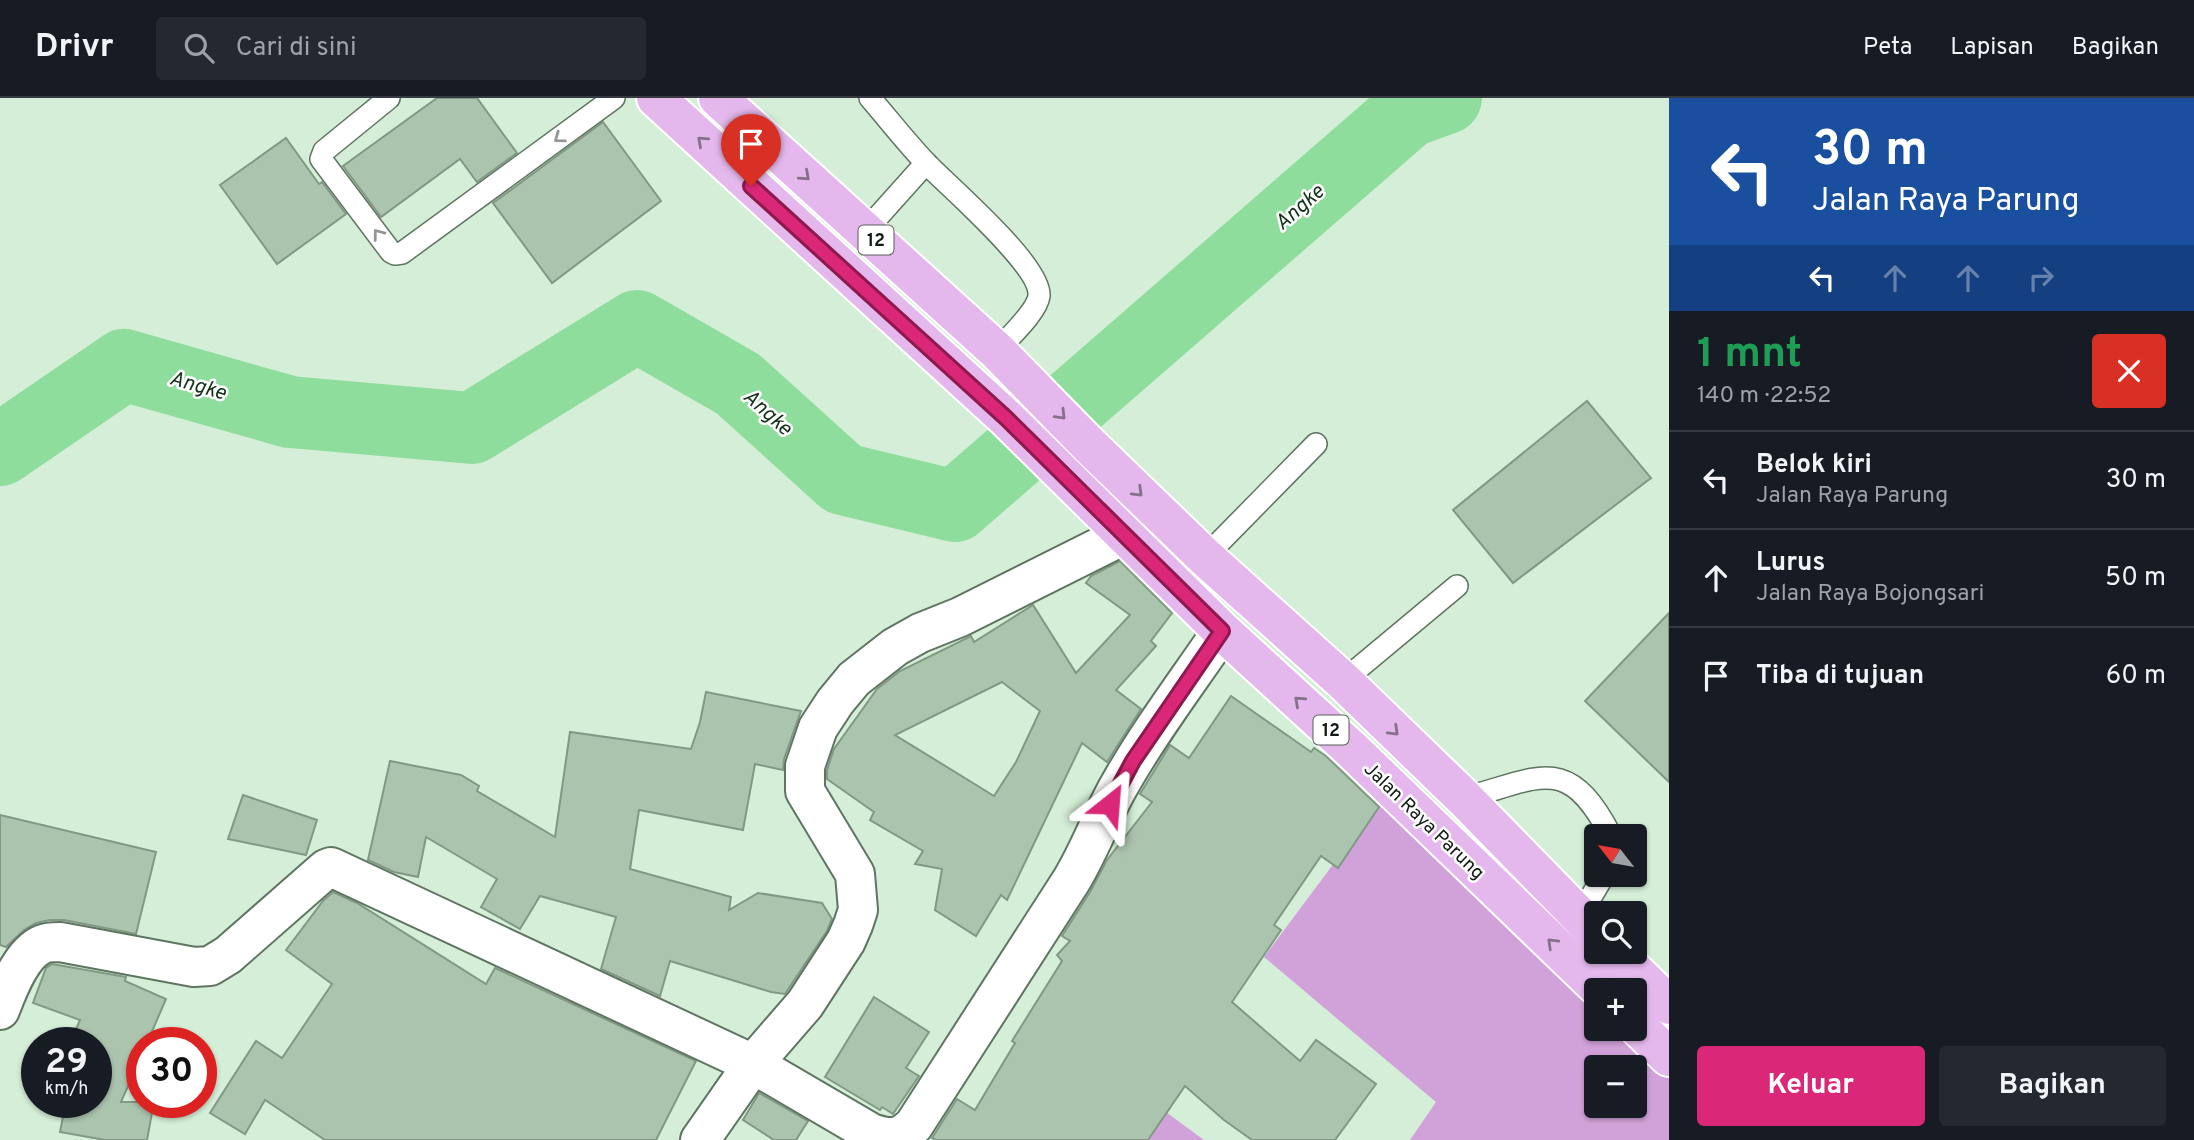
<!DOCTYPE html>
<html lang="id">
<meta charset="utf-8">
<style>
:root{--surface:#171b24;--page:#242831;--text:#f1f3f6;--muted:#9ea1a6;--line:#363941;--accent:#db2777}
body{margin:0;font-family:Overpass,sans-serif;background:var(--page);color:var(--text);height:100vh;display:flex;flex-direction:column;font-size:26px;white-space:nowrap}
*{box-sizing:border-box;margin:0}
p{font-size:23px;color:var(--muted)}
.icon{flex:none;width:38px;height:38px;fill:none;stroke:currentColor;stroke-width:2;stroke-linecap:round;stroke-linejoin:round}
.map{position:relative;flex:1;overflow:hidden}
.details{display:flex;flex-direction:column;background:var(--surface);width:525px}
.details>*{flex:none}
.top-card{background:#1a4fa0;color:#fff;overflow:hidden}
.needle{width:46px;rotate:301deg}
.controls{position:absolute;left:1584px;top:726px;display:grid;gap:14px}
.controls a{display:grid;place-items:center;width:63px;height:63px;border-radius:7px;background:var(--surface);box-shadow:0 2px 5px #0004;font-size:35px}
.speed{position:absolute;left:21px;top:929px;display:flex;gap:14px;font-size:35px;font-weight:700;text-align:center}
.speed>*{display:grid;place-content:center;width:91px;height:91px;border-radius:50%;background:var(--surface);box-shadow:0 2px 5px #0004;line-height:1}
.speed small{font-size:18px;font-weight:400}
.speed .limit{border:10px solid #d22;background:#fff;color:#111}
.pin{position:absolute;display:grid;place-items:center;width:60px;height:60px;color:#fff;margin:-72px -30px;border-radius:50% 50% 50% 0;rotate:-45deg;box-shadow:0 0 7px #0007}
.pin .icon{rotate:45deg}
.me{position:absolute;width:77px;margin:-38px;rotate:28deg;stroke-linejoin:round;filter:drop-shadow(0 0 5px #0008)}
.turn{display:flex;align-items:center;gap:24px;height:147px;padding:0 28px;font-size:32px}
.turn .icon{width:91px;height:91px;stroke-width:2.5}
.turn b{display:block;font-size:49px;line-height:60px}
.lanes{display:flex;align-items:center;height:66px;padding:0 28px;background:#0003;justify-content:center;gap:35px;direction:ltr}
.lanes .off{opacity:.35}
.round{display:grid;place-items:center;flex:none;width:74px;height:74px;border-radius:7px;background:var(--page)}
.headline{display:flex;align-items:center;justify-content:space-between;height:119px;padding:0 28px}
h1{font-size:42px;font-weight:700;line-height:52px;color:#1e9e55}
.action{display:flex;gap:14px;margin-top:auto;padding:14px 28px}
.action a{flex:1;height:80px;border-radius:7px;background:var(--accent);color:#fff;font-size:28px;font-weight:700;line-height:80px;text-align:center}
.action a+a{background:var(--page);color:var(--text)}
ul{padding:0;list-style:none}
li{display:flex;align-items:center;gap:21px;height:98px;padding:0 28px;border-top:2px solid var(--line)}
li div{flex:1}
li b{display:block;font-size:26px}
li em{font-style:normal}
header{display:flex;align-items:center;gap:42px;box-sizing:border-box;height:98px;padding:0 35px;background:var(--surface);border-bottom:2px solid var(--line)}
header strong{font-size:33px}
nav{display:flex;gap:38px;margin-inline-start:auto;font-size:24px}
.search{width:490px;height:63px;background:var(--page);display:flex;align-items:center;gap:18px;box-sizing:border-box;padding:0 24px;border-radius:7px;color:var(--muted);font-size:26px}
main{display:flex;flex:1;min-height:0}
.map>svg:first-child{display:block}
.green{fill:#d1a2d9;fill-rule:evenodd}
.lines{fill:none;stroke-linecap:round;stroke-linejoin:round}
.river{stroke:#8fdd9c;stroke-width:72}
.building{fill:#abc4ae;stroke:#819984;stroke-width:2;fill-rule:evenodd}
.service-casing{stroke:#5e7561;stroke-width:24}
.minor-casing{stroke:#5e7561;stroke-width:42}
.trunk-casing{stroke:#fff;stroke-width:42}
.service{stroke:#fff;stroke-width:21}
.minor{stroke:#fff;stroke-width:38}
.trunk{stroke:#e4b8ec;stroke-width:38}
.oneway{stroke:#949895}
.oneway2{stroke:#85718a}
.route-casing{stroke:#8e194d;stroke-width:18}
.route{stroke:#db2777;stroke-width:12}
.labels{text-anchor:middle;stroke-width:5;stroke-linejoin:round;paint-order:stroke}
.shield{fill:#fff;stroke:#585f5a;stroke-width:2}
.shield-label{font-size:18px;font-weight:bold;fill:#111b13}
.street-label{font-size:19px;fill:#111b13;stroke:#fff}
.water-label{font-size:21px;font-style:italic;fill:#123219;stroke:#fff}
</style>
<header>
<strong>Drivr</strong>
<div class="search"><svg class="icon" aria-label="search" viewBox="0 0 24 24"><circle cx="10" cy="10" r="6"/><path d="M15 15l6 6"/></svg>Cari di sini</div>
<nav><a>Peta</a><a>Lapisan</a><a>Bagikan</a></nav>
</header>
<main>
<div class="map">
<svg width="1669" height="1042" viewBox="0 0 1669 1042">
<rect width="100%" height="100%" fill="#d4eed7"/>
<!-- green -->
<g class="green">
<path d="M 1393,686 L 1596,892 L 1596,931 L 1634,931 L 1669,943 L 1669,1042 L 1410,1042 L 1436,1004 L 1264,859 ZM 1596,970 L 1634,970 L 1634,1008 L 1596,1008 Z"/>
<path d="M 1159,1009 L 1204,1042 L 1140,1042 Z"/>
</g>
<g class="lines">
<!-- river -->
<path class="river" d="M 0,352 L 124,267 L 290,314 L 472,330 L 637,228 L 738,286 L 843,381 L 955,408 L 1408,14 L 1446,0"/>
</g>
<!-- building -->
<g class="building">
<path d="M 437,0 L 477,0 L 517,55 L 477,84 L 460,61 L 381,119 L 343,68 Z"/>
<path d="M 603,24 L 661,103 L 552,185 L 493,105 Z"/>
<path d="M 286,40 L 319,86 L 322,84 L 346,116 L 277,166 L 220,87 Z"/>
<path d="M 1587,303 L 1651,380 L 1513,485 L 1453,412 Z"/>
<path d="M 1120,463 L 1172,515 L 1151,543 L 1156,548 L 1116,592 L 1141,611 L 1107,664 L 1082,645 L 1007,802 L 1001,797 L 976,838 L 935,812 L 942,771 L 915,766 L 923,753 L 870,722 L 874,714 L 827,681 L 827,672 L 834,651 L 877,591 L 900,573 L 971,538 L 974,544 L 1033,507 L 1076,575 L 1130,517 L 1086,485 L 1091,478 ZM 1002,584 L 1040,613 L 1016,664 L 994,698 L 895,637 Z"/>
<path d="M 1669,515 L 1669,684 L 1585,603 Z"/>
<path d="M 706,594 L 801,613 L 784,661 L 783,672 L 755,666 L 743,732 L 639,712 L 630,771 L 731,799 L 729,812 L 758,795 L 822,805 L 832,821 L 827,833 L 785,896 L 771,894 L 670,863 L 660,898 L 601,871 L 616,819 L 540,798 L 520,831 L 481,809 L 497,781 L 426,739 L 418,779 L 394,774 L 368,762 L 390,663 L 461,677 L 479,688 L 477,693 L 555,739 L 570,634 L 691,651 L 700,624 Z"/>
<path d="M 1231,598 L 1311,654 L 1314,650 L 1326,658 L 1379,709 L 1338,770 L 1321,758 L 1274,827 L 1281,832 L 1232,904 L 1300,963 L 1316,942 L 1376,986 L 1335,1042 L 1252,1042 L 1224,1022 L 1185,988 L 1148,1042 L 936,1042 L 932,1040 L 957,1001 L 975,1012 L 1015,945 L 1012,943 L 1062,863 L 1057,857 L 1070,843 L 1062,838 L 1090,794 L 1107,762 L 1152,704 L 1140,696 L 1170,647 L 1189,660 Z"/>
<path d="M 243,697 L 317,722 L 306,757 L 228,741 Z"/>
<path d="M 0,717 L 156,754 L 136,836 L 64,822 L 50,822 L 36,825 L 24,832 L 6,849 L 0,847 Z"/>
<path d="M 333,794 L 357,805 L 486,886 L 495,870 L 696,963 L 656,1042 L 325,1042 L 265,1002 L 245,1036 L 210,1015 L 256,943 L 282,960 L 332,886 L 286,852 L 323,803 Z"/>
<path d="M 52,866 L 126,879 L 125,883 L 166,901 L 147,945 L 142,945 L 142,956 L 121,1004 L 154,1004 L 147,1042 L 105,1042 L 60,1034 L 66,1004 L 96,1004 L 96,945 L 70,945 L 80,922 L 33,905 L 46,870 Z"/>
<path d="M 874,899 L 929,934 L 906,970 L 919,978 L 893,1016 L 882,1009 L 880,1012 L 825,979 Z"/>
<path d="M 759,995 L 808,1023 L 796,1042 L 774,1042 L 743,1022 Z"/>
</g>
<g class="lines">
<!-- service casing -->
<g class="service-casing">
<g id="service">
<path d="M 389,0 L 324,53 L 321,61 L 391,154 L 395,156 L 402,155 L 614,0"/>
<path d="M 870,0 C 889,22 906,44 926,65 C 949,89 1042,168 1039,198 C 1037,214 1008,240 997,253"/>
<path d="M 866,132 L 926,65"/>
<path d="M 1205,459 L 1316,346"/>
<path d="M 1343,583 L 1457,488"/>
<path d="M 1464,700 C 1539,681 1567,653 1611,738"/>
<path d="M 1579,819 L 1604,777"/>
</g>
</g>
<!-- minor casing -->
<g class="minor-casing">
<g id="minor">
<path d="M 0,912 C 8,891 21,855 43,846 C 48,844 55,844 60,844 L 194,869 L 210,868 L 228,857 L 326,771 L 331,769 L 753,966 L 871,1035 C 890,1041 899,1042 914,1027 L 1071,783 C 1090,752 1102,717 1120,686 C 1150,633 1188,583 1222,533"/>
<path d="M 700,1042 L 753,966 L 805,906 L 846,843 L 853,827 L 858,812 L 855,776 L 805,693 L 805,668 L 818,630 L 835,604 L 854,581 L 895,549 L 920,535 L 960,519 L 1124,437"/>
</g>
</g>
<!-- trunk casing -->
<g class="trunk-casing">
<g id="trunk">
<path d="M 656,0 L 1006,320 L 1222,533 L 1352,652 L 1601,892"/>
<path d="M 718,0 L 997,253 L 1089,347 L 1205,459 L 1343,583 L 1464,700 L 1596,835"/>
<path d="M 1615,854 L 1669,907"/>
<path d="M 1634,925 L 1669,959"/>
</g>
</g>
<!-- service -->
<use href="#service" class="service"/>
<!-- minor -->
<use href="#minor" class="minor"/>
<!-- trunk -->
<use href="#trunk" class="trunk"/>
</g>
<!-- one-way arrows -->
<defs><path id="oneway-chevron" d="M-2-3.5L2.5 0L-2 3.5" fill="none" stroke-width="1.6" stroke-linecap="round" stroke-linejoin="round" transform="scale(1.75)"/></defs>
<g class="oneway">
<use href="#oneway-chevron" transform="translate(559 40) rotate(144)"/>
<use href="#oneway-chevron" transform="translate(378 136) rotate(-127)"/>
</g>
<g class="oneway2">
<use href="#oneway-chevron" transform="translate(702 43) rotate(-138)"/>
<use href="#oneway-chevron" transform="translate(805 78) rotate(42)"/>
<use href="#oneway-chevron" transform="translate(1061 317) rotate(46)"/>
<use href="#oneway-chevron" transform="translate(1138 394) rotate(44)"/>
<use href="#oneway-chevron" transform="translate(1299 603) rotate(-138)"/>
<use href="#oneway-chevron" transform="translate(1394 633) rotate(44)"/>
<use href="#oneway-chevron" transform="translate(1552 845) rotate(-136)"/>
</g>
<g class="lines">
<!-- route casing -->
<g class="route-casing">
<path id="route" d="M 751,88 L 1006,320 L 1222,533 L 1133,663 L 1110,706"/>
</g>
<!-- route -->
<use href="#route" class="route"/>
</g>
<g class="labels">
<!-- shield labels -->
<g class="shield">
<rect x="858.5" y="127.5" width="35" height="29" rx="5"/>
<rect x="1313.5" y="617.5" width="35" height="29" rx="5"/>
</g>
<g class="shield-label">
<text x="876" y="148">12</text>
<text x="1331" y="638">12</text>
</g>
<!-- street labels -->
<g class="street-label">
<text transform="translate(1425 722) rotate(44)" y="7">Jalan Raya Parung</text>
</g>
<!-- water labels -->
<g class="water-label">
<text transform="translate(1299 109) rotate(-41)" y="7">Angke</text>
<text transform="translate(198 287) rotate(16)" y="7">Angke</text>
<text transform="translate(768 314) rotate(42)" y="7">Angke</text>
</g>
</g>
</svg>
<div class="controls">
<a><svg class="needle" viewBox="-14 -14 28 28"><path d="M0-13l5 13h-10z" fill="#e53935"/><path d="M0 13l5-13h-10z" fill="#9ea1a6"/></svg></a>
<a><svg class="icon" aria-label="search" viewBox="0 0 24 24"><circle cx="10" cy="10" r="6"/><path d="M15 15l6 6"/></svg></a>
<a>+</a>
<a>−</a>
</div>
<div class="speed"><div>29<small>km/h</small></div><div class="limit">30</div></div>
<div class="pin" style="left:751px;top:88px;background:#d93025"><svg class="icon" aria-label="arrive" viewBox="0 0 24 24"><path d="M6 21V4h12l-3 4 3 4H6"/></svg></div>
<svg class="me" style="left:1110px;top:706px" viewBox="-20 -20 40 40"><path d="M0-17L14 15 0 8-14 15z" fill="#db2777" stroke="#fff" stroke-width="4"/></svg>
</div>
<section class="details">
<div class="top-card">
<div class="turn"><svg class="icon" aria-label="left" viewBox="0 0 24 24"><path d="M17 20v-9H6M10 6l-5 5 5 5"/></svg><div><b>30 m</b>Jalan Raya Parung</div></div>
<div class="lanes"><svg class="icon" aria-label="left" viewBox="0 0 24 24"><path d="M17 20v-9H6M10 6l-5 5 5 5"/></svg><svg class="icon off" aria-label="ahead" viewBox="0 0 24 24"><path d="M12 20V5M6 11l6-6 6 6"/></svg><svg class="icon off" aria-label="ahead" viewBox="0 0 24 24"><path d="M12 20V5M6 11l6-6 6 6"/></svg><svg class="icon off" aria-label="right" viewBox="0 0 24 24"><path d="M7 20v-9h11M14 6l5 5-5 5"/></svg></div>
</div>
<div class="headline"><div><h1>1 mnt</h1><p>140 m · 22:52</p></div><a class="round" style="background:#d93025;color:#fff"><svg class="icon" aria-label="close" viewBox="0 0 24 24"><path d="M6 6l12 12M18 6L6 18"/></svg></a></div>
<ul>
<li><svg class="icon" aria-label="left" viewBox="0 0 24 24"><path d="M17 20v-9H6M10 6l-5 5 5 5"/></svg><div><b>Belok kiri</b><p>Jalan Raya Parung</p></div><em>30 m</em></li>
<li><svg class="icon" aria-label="ahead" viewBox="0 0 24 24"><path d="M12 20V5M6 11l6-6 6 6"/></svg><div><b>Lurus</b><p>Jalan Raya Bojongsari</p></div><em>50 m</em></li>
<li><svg class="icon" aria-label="arrive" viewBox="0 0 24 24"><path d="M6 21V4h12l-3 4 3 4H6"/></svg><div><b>Tiba di tujuan</b></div><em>60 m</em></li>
</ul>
<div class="action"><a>Keluar</a><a>Bagikan</a></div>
</section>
</main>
